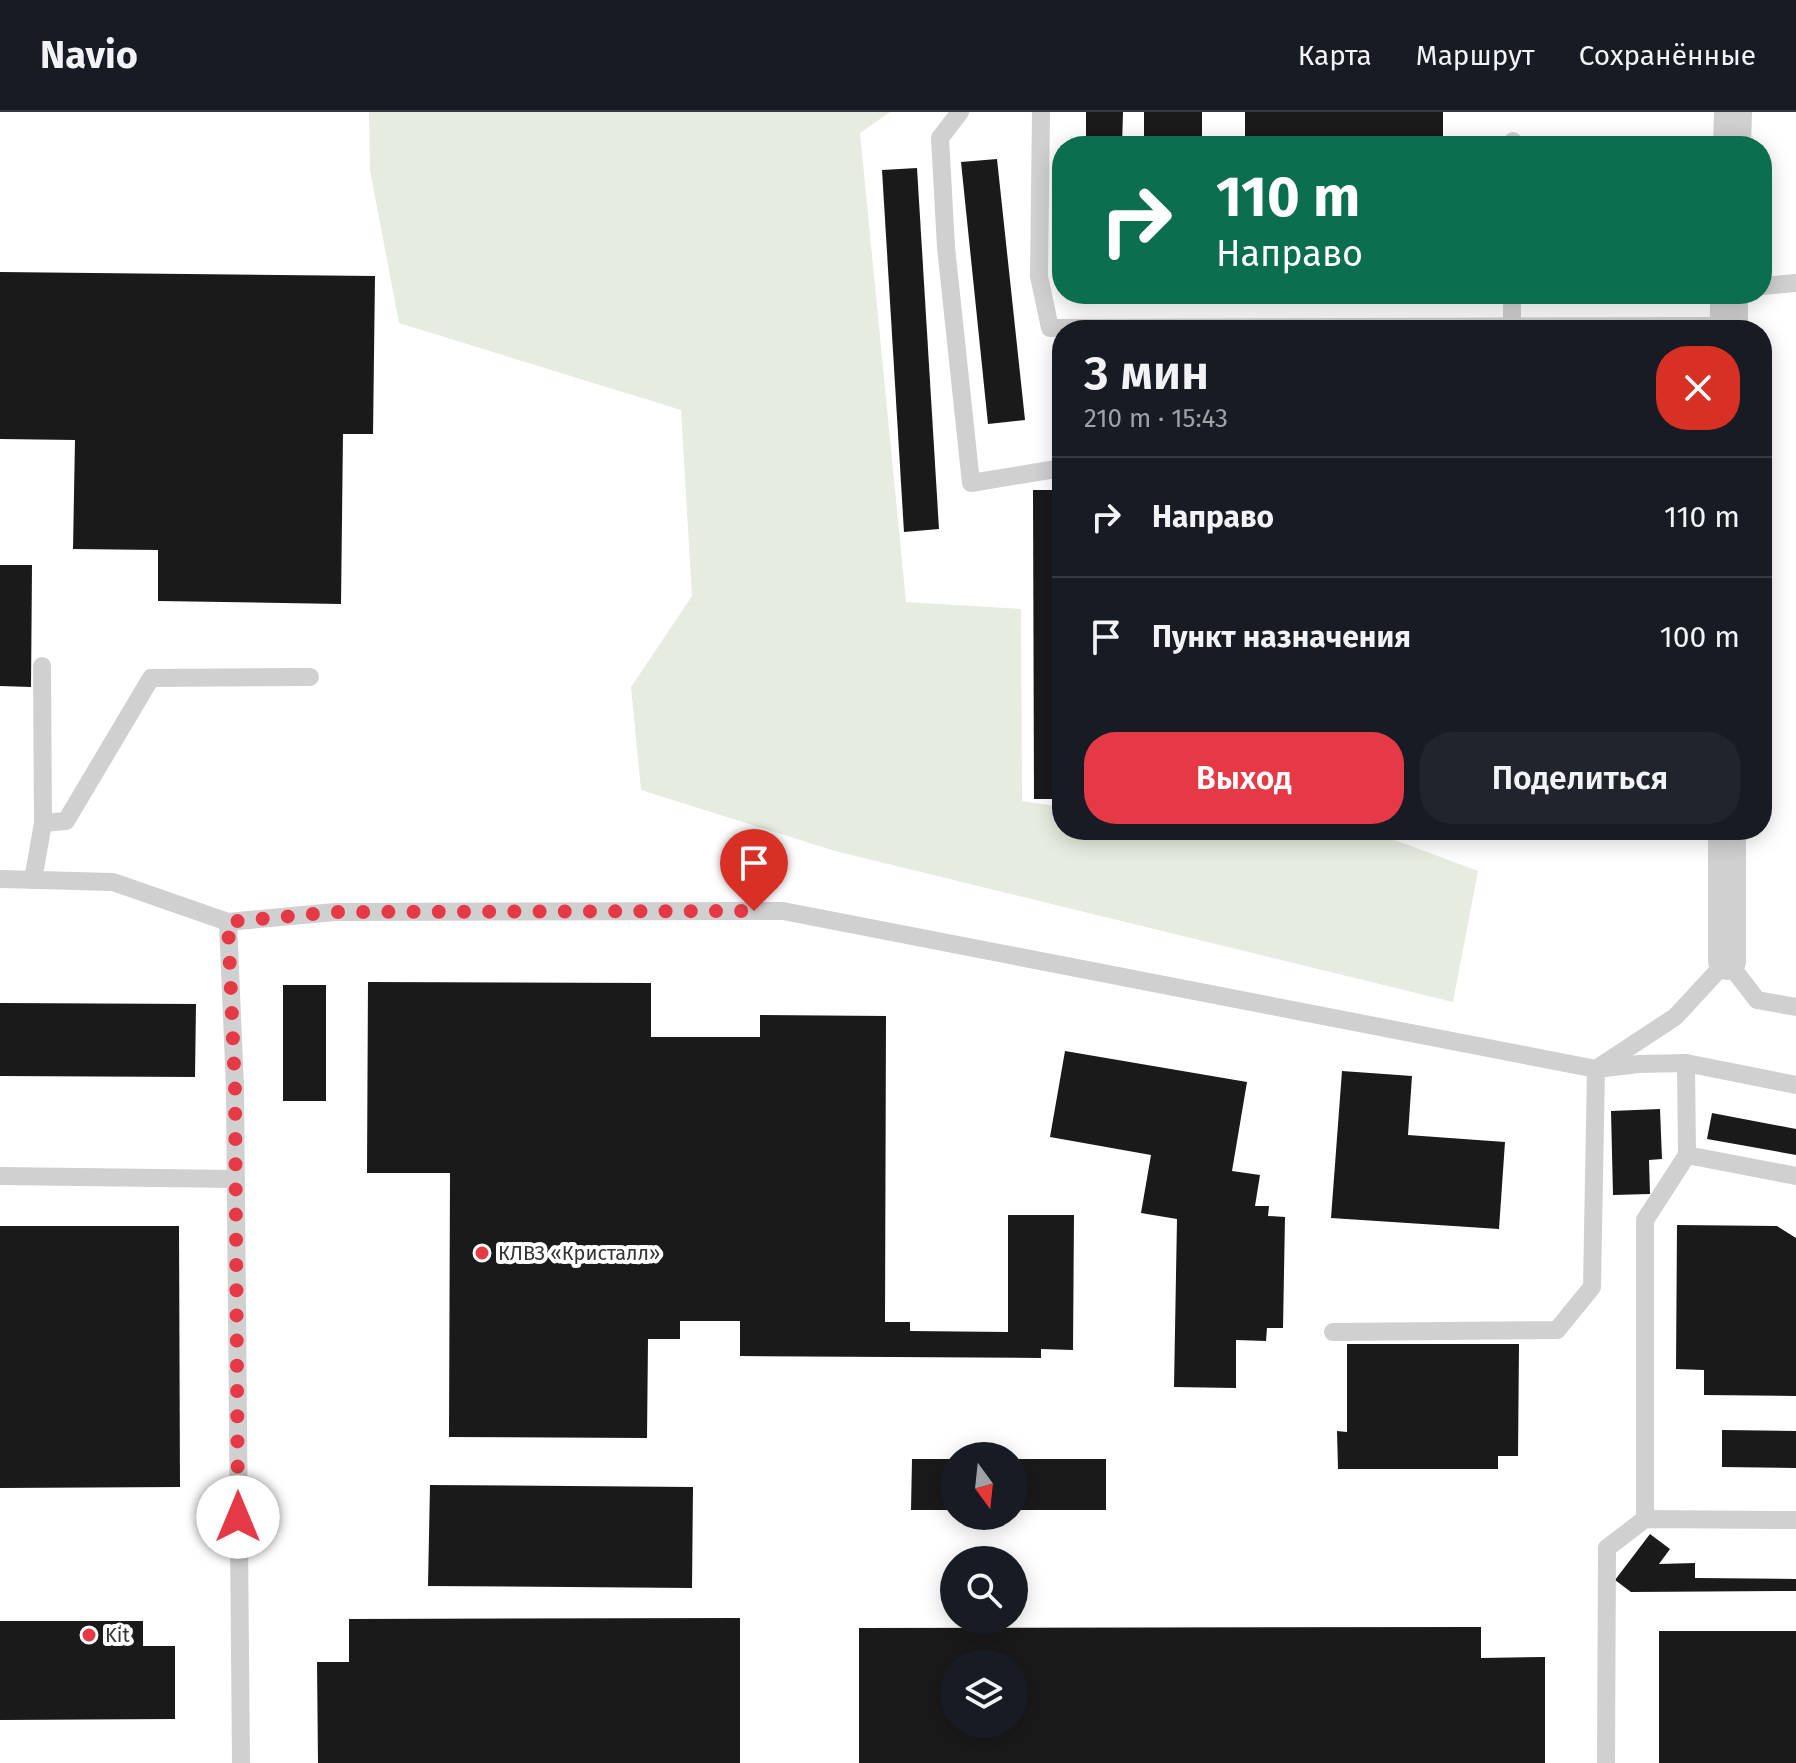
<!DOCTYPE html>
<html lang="ru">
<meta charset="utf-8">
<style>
:root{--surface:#171b24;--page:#20242c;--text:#f1f3f6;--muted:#9ea1a6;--line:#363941;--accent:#e63946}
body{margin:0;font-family:"Fira Sans",sans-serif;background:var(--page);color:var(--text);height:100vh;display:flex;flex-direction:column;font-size:30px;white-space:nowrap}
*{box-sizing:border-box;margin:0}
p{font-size:26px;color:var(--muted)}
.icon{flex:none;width:44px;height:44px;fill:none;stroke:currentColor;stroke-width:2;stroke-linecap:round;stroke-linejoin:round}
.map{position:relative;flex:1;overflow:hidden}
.drawer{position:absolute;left:1052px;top:208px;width:720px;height:520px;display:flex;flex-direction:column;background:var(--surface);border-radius:32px;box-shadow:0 4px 20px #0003}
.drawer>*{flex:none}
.hud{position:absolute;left:1052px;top:24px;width:720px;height:168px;border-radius:32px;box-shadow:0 4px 20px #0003;background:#0b6e4f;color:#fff;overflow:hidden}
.needle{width:52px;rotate:165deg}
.buttons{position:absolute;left:940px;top:1330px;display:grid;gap:16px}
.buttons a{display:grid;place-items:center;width:88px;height:88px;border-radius:50%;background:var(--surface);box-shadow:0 4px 20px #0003;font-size:40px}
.pin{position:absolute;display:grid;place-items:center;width:68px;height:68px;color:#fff;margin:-82px -34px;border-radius:50% 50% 50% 0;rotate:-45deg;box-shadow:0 0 8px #0007}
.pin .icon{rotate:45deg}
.me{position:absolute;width:88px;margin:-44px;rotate:0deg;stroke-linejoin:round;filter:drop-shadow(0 0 6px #0008)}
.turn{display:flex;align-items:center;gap:28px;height:168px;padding:0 32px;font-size:36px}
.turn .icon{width:104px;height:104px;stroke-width:2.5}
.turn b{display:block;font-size:56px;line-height:68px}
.round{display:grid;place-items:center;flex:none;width:84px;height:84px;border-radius:32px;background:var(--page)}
.summary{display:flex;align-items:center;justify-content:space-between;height:136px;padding:0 32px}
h1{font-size:48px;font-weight:600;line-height:60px}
.action{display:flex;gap:16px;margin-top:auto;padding:16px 32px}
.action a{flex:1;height:92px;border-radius:32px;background:var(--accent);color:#fff;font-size:32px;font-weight:600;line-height:92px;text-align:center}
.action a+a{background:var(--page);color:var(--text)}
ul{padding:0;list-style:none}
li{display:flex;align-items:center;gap:24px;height:120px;padding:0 32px;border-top:2px solid var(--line)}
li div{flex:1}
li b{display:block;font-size:30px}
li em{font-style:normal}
header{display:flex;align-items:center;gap:48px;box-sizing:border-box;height:112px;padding:0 40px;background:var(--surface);border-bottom:2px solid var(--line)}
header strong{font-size:38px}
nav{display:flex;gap:44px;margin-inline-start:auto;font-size:28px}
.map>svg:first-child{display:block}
.green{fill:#e6ecdf}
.building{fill:#1a1a1a;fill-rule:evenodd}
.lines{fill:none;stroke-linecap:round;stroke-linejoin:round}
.service{stroke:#d0d0d0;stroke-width:18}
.minor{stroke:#d0d0d0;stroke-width:38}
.route{stroke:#e63946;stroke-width:14;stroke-dasharray:0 25.2}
.poi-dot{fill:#e63946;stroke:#fff;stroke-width:3}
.labels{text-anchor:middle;stroke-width:8;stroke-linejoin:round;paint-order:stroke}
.poi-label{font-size:20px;fill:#333;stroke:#fff;text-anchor:start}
</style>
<header>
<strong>Navio</strong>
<nav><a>Карта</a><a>Маршрут</a><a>Сохранённые</a></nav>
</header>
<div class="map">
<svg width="1796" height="1651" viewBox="0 0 1796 1651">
<rect width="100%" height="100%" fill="#fff"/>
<!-- green -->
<path class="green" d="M 369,0 L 890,0 L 860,21 L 906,490 L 1021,497 L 1022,689 L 1062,695 L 1062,718 L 1368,718 L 1478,759 L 1453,890 L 835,739 L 641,678 L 631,575 L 692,484 L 681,298 L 399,211 L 370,58 Z"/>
<!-- building -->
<g class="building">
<path d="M 1086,0 L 1123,0 L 1122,34 L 1086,34 Z"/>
<rect x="1144" y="0" width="58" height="34"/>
<rect x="1245" y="0" width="198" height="34"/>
<path d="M 997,47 L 1025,308 L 988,312 L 961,50 Z"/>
<path d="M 917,56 L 939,417 L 904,420 L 882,58 Z"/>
<path d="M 0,160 L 375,164 L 373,322 L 343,322 L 341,492 L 158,489 L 158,438 L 73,437 L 75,328 L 0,327 Z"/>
<path d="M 1033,378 L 1062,378 L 1062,687 L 1034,687 Z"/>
<path d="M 0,453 L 32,453 L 31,575 L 0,574 Z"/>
<path d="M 368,870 L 651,871 L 651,925 L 760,925 L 760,903 L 886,904 L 885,1210 L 910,1210 L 910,1219 L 1008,1220 L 1008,1103 L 1074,1103 L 1073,1238 L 1041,1237 L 1041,1246 L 740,1244 L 740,1209 L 680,1209 L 680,1227 L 648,1227 L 647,1326 L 449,1325 L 450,1061 L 367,1061 Z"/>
<rect x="283" y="873" width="43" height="116"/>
<path d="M 0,891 L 196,892 L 195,965 L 0,964 Z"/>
<path d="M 1065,939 L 1247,970 L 1232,1059 L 1260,1063 L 1255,1094 L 1269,1094 L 1268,1104 L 1285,1105 L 1283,1216 L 1267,1216 L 1266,1229 L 1236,1228 L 1236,1276 L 1174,1275 L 1177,1107 L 1141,1101 L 1151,1043 L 1050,1025 Z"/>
<path d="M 1342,959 L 1412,964 L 1408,1023 L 1505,1030 L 1499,1117 L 1331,1106 Z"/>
<path d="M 1660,997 L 1662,1047 L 1649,1048 L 1650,1082 L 1613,1083 L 1611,999 Z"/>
<path d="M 1712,1001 L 1796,1017 L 1796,1043 L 1707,1027 Z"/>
<path d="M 1677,1113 L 1777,1114 L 1796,1126 L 1796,1284 L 1704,1283 L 1704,1258 L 1676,1257 Z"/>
<path d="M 0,1114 L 179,1114 L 180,1375 L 0,1376 Z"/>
<path d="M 1347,1232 L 1519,1232 L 1518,1344 L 1498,1344 L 1498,1357 L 1338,1357 L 1337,1319 L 1347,1320 Z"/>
<path d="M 1722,1318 L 1796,1319 L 1796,1356 L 1722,1355 Z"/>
<path d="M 912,1347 L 954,1347 L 954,1398 L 911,1398 Z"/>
<rect x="1014" y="1347" width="92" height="51"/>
<path d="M 430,1373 L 693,1375 L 692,1476 L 428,1474 Z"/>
<path d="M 1650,1422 L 1670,1437 L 1659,1452 L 1695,1451 L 1695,1466 L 1796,1467 L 1796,1479 L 1631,1480 L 1615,1468 Z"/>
<path d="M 740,1506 L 740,1651 L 318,1651 L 317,1550 L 349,1550 L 349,1507 Z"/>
<path d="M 0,1509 L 143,1509 L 143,1534 L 175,1534 L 175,1607 L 0,1608 Z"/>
<path d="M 1481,1515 L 1481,1546 L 1545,1545 L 1545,1651 L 859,1651 L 859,1516 ZM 954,1552 L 1014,1552 L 1014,1612 L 954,1612 Z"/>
<rect x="1659" y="1519" width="137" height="132"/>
</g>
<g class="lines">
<!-- service -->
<g class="service">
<path d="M 960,0 L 940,26 L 946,135 L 971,371 L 1062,356"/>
<path d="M 1041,0 L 1039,164 L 1050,216 L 1729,214"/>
<path d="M 1513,34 L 1513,29"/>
<path d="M 1762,174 L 1796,171"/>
<path d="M 1512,215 L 1512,182"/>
<path d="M 43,711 L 66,709 L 151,566 L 310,565"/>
<path d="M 0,767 L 113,770 L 228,810 L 235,976 L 241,1651"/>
<path d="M 33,768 L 43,711 L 42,554"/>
<path d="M 228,810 L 335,800 L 783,799 L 1596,957 L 1675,905 L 1727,849 L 1757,888 L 1796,895"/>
<path d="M 1686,951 L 1687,1043"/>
<path d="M 0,1064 L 236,1067"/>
<path d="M 1333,1220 L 1557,1218 L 1592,1175 L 1596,957 L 1639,952 L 1686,951 L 1796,973"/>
<path d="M 1645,1407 L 1645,1108 L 1687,1043 L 1796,1064"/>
<path d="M 1606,1651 L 1607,1436 L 1645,1407 L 1796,1408"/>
</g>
<!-- minor -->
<g class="minor">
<path d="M 1732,34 L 1733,0"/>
<path d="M 1729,182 L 1729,218"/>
<path d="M 1727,849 L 1727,718"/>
</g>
</g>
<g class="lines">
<!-- route -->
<path class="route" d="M 238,1405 L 235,976 L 228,810 L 335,800 L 754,799"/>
</g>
<!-- markers -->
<g class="poi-dot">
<circle cx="482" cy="1141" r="8"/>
<circle cx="89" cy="1523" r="8"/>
</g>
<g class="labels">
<!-- poi labels -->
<g class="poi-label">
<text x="498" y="1148">КЛВЗ «Кристалл»</text>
<text x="105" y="1530">Kit</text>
</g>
</g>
</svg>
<div class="buttons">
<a><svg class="needle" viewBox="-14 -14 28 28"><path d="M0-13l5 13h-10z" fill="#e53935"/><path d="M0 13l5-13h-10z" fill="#9ea1a6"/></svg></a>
<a><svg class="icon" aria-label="search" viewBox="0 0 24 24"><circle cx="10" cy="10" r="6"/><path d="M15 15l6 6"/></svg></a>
<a><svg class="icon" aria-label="layers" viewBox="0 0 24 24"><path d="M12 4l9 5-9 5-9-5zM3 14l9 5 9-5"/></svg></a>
</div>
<div class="pin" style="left:754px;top:799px;background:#d93025"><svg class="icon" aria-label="arrive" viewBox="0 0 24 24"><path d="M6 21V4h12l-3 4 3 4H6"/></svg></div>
<svg class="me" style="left:238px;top:1405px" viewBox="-20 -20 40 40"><circle r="19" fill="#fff"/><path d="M0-13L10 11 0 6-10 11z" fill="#e63946"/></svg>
<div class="hud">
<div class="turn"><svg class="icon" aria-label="right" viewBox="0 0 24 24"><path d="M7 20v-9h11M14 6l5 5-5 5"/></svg><div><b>110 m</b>Направо</div></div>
</div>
<section class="drawer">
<div class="summary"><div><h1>3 мин</h1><p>210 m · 15:43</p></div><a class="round" style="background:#d93025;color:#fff"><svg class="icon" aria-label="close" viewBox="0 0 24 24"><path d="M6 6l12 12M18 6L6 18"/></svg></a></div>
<ul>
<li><svg class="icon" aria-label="right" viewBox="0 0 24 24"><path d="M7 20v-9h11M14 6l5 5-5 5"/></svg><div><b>Направо</b></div><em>110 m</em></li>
<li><svg class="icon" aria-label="arrive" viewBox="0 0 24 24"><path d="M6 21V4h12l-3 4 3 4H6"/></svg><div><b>Пункт назначения</b></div><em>100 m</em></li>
</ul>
<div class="action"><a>Выход</a><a>Поделиться</a></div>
</section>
</div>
